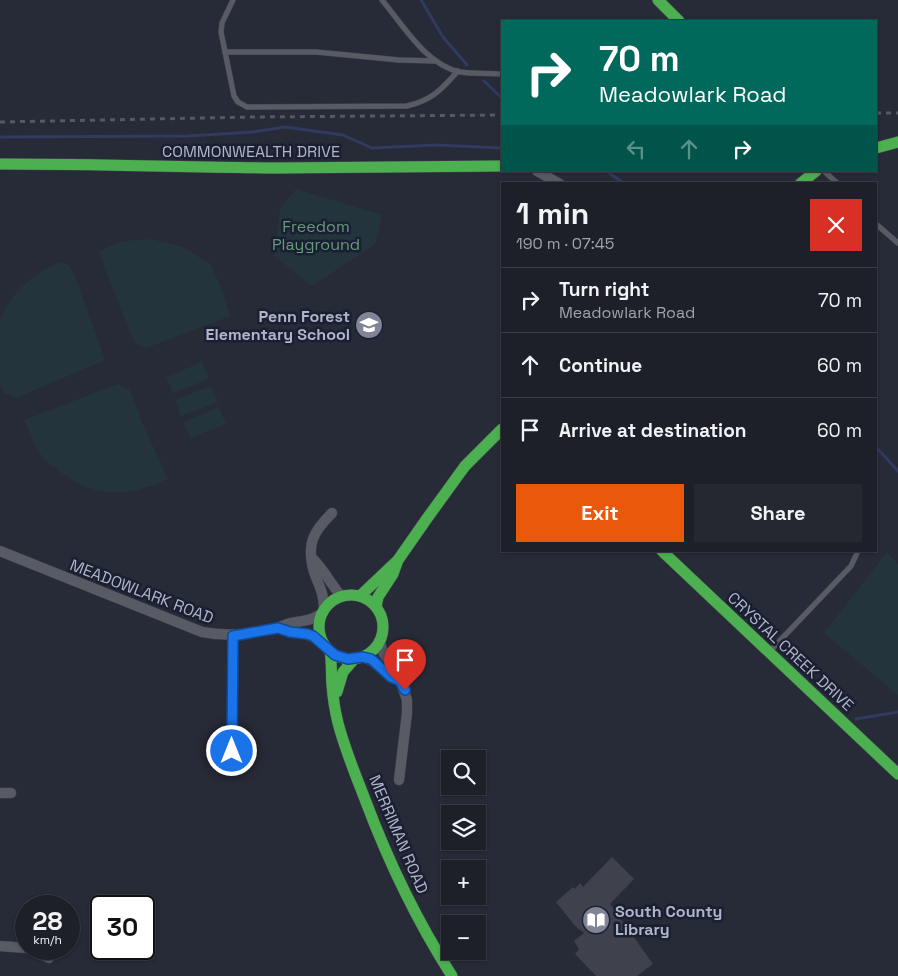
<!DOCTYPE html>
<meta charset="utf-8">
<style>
:root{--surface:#1d2029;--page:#252831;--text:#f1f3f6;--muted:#a0a3a8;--line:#3b3e46;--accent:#ea580c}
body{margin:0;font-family:"Space Grotesk",sans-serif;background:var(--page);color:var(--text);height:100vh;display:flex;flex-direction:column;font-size:19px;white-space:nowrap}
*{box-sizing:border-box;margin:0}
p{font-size:16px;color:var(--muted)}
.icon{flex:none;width:28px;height:28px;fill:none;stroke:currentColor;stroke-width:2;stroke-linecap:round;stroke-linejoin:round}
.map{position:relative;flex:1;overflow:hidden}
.panel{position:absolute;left:501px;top:182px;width:376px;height:370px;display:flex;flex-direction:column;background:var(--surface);border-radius:0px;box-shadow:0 1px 4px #0004,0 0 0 1px var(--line)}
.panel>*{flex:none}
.guide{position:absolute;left:501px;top:20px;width:376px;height:152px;border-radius:0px;box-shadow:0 1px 4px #0004,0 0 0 1px var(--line);background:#00695c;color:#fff;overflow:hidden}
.tools{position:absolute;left:441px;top:750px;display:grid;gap:10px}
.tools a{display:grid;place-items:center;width:45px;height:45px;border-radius:0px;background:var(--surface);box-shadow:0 1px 4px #0004,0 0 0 1px var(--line);font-size:25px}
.speed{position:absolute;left:15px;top:895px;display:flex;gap:10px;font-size:25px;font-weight:700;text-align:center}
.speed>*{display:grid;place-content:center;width:65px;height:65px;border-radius:50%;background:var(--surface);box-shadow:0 1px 4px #0004,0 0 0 1px var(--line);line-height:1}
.speed small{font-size:12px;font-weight:400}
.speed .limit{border:2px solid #111;border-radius:8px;background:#fff;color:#111}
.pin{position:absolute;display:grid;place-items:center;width:42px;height:42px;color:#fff;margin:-51px -21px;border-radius:50% 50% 50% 0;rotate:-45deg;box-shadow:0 0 5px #0007}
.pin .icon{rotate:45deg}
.me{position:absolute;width:55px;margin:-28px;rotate:0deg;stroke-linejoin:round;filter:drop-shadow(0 0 4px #0008)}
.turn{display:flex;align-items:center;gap:18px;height:105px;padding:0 15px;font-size:22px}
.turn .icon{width:65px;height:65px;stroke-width:2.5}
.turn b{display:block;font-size:35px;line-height:42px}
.lanes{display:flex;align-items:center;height:48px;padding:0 15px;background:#0003;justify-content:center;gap:25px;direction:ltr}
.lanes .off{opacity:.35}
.round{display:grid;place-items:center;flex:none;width:52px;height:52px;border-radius:0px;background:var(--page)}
.head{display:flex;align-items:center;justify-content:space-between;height:85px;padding:0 15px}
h1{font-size:30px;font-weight:600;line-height:38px}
.action{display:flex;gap:10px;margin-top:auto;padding:10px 15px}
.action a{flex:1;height:58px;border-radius:0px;background:var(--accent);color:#fff;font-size:20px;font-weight:600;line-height:58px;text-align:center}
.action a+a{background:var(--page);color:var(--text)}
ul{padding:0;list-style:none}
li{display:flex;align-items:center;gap:15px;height:65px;padding:0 15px;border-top:1px solid var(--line)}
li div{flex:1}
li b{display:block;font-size:19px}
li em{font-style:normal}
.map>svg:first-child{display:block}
.green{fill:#24343d}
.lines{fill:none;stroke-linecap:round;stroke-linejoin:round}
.stream{stroke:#313a5f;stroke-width:3}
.building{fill:#3f424d}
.lane-casing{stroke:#42444e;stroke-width:6}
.street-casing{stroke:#42444e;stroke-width:11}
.fast-casing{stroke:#42444e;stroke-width:12}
.lane{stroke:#585a64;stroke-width:5}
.street{stroke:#585a64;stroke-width:10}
.fast{stroke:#4caf50;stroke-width:11}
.rail{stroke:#565862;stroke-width:3;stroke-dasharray:5 5;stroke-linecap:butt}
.route-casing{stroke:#114b97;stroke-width:12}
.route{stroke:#1a73e8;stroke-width:9}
.labels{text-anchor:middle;stroke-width:5;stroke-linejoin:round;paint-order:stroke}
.street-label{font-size:16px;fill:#b0b5c9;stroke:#1a1f32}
.park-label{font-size:16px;fill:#669b7d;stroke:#1a1f32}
.poi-label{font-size:16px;font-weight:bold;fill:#b0b5c9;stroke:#1a1f32;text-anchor:end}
</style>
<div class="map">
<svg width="898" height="976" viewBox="0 0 898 976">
<rect width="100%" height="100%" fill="#272a37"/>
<!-- green -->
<g class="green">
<path d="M 296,189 L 382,215 L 375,244 L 312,286 L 274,256 L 280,209 Z"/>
<path d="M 151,239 L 183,247 L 210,264 L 222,290 L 230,316 L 146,348 L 134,342 L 100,255 L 100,250 L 124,241 Z"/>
<path d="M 61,262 L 68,265 L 74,274 L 105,360 L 16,398 L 11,395 L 5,394 L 0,385 L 0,323 C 7,295 35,272 61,262 Z"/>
<path d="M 202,362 L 209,379 L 173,393 L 166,377 Z"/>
<path d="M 118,384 L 130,390 L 141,420 L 168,479 C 128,497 95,499 59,471 C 55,467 50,465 46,461 C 36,450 30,434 24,420 Z"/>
<path d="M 211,386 L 218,402 L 181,416 L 175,400 Z"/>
<path d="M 219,407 L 226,424 L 190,438 L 184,422 Z"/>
<path d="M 887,552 L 898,564 L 898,695 L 824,633 Z"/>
</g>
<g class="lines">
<!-- stream -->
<g class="stream">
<path d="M 421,0 L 443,37 L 467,65"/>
<path d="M 484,81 L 502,98"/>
<path d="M 0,137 L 188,136 L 253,132 L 285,127 L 343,135 L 372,148 L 436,145 L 502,148"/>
<path d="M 606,171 L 625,184"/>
<path d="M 876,447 L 898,471"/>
<path d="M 856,719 L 898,712"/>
</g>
</g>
<!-- building -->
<path class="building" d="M 612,857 L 634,879 L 610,904 L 653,964 L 637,976 L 596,976 L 575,954 L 579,949 L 574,941 L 584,933 L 576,927 L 556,902 L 573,887 L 575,889 L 580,883 L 583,887 Z"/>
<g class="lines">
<!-- lane casing -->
<g class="lane-casing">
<g id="lane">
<path d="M 233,0 L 222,23 L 221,32 L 234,96 L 238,102 L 247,107 L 407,106 C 432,100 441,90 458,71"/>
<path d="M 382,0 C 403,25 426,65 460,72 C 474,74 489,73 502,74"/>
<path d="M 225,52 L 316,52 L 399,60 L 435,61"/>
<path d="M 824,171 L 838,184"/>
<path d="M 876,224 L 898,243"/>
<path d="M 770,651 L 851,566 L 858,551"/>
</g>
</g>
<!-- street casing -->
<g class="street-casing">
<g id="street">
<path d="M 537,171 L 560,184"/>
<path d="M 0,551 L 202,632 C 228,637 251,634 276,628 C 281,627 286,624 291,623 C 306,620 307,622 321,614"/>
<path d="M 313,559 C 324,570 331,584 341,596"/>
<path d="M 324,609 C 324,593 319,586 314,572 C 306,544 313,532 332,513"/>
<path d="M 278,628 C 299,634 306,630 325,645"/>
<path d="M 379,641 L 384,654 L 397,671 L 407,700 L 407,713 L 399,780"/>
<path d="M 362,657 C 378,660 385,675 400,681"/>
<path d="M 232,751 L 233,636"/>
<path d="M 0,793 L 11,793"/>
<path d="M 0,946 L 26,948"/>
<path d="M 30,949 L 49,958"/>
</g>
</g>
<!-- fast casing -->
<g class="fast-casing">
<g id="fast">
<path d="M 658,0 L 679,21"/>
<path d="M 876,148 L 898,142"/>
<path d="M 0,164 C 93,164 185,167 278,168 C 352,168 427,167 502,166"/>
<path d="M 800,184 L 816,171"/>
<path d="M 662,551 L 898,774"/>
<circle cx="351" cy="627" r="32"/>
<path d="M 360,596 L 398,560"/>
<path d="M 376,607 L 378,597 L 393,574 L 398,560 L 428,517 L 465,466 L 502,429"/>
<path d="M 330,651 C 332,662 331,674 332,685 C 333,698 335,711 338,723 C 345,750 356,776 366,802 C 389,863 417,921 452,976"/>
<path d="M 337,692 L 343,672 L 355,658"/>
</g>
</g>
<!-- lane -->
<use href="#lane" class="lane"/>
<!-- street -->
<use href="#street" class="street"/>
<!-- fast -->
<use href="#fast" class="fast"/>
<!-- rail -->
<g class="rail">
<path d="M 876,113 L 898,113"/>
<path d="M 0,122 L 254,117 L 502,115"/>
</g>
</g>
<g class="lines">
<!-- route casing -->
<g class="route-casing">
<path id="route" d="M 232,751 L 233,636 L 278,628 L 290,632 L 307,634 L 313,636 L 335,655 L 348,659 L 362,657 L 371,659 L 391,677 L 400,681 L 405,690"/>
</g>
<!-- route -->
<use href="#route" class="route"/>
</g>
<!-- icons -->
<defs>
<g id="school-disc" transform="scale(1.4375)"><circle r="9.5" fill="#808496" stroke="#1a1f32"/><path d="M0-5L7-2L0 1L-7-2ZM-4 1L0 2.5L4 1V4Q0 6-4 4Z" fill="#fff"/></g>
<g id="library-disc" transform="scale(1.4375)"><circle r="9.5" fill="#808496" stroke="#1a1f32"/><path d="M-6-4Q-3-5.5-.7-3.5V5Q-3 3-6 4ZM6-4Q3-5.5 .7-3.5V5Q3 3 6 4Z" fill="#fff"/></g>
</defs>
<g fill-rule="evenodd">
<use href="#school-disc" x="369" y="325"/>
<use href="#library-disc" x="596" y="920"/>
</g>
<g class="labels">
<!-- street labels -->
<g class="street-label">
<text x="251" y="157">COMMONWEALTH DRIVE</text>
<text transform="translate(142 591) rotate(21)" y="6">MEADOWLARK ROAD</text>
<text transform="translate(791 651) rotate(43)" y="6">CRYSTAL CREEK DRIVE</text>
<text transform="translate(399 834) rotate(67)" y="6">MERRIMAN ROAD</text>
</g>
<!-- park labels -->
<g class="park-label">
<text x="316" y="232">Freedom<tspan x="316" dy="18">Playground</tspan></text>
</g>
<!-- poi labels -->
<g class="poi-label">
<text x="350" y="322">Penn Forest<tspan x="350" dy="18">Elementary School</tspan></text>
<text x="615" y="917" text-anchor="start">South County<tspan x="615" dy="18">Library</tspan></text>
</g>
</g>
</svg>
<div class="tools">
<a><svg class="icon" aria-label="search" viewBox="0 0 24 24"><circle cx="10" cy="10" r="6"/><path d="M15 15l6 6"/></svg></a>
<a><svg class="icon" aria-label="layers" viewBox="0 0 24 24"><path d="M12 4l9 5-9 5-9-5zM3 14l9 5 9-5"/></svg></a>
<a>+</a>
<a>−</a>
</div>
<div class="speed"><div>28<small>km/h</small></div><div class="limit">30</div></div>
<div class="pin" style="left:405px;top:690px;background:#d93025"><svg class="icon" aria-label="arrive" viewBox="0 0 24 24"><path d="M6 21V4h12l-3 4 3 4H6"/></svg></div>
<svg class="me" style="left:232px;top:751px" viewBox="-20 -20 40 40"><circle r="17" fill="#1a73e8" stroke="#fff" stroke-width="3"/><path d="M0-11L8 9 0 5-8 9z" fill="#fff"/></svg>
<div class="guide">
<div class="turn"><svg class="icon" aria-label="right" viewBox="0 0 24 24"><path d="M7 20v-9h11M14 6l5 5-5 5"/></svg><div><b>70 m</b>Meadowlark Road</div></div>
<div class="lanes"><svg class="icon off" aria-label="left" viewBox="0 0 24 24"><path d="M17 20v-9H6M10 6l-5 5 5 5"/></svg><svg class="icon off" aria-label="ahead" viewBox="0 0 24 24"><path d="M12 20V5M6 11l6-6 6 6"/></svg><svg class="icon" aria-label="right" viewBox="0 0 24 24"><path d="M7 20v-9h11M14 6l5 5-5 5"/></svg></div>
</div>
<section class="panel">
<div class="head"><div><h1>1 min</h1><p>190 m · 07:45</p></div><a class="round" style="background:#d93025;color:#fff"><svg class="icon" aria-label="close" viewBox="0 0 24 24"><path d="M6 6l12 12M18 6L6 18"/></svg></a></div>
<ul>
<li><svg class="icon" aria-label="right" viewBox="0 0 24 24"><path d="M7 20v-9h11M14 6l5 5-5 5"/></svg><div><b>Turn right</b><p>Meadowlark Road</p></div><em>70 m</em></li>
<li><svg class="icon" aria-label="ahead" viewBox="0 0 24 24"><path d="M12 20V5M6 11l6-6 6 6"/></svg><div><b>Continue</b></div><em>60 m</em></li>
<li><svg class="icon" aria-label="arrive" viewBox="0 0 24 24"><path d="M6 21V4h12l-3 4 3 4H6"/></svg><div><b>Arrive at destination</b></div><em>60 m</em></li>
</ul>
<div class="action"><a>Exit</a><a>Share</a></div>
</section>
</div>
